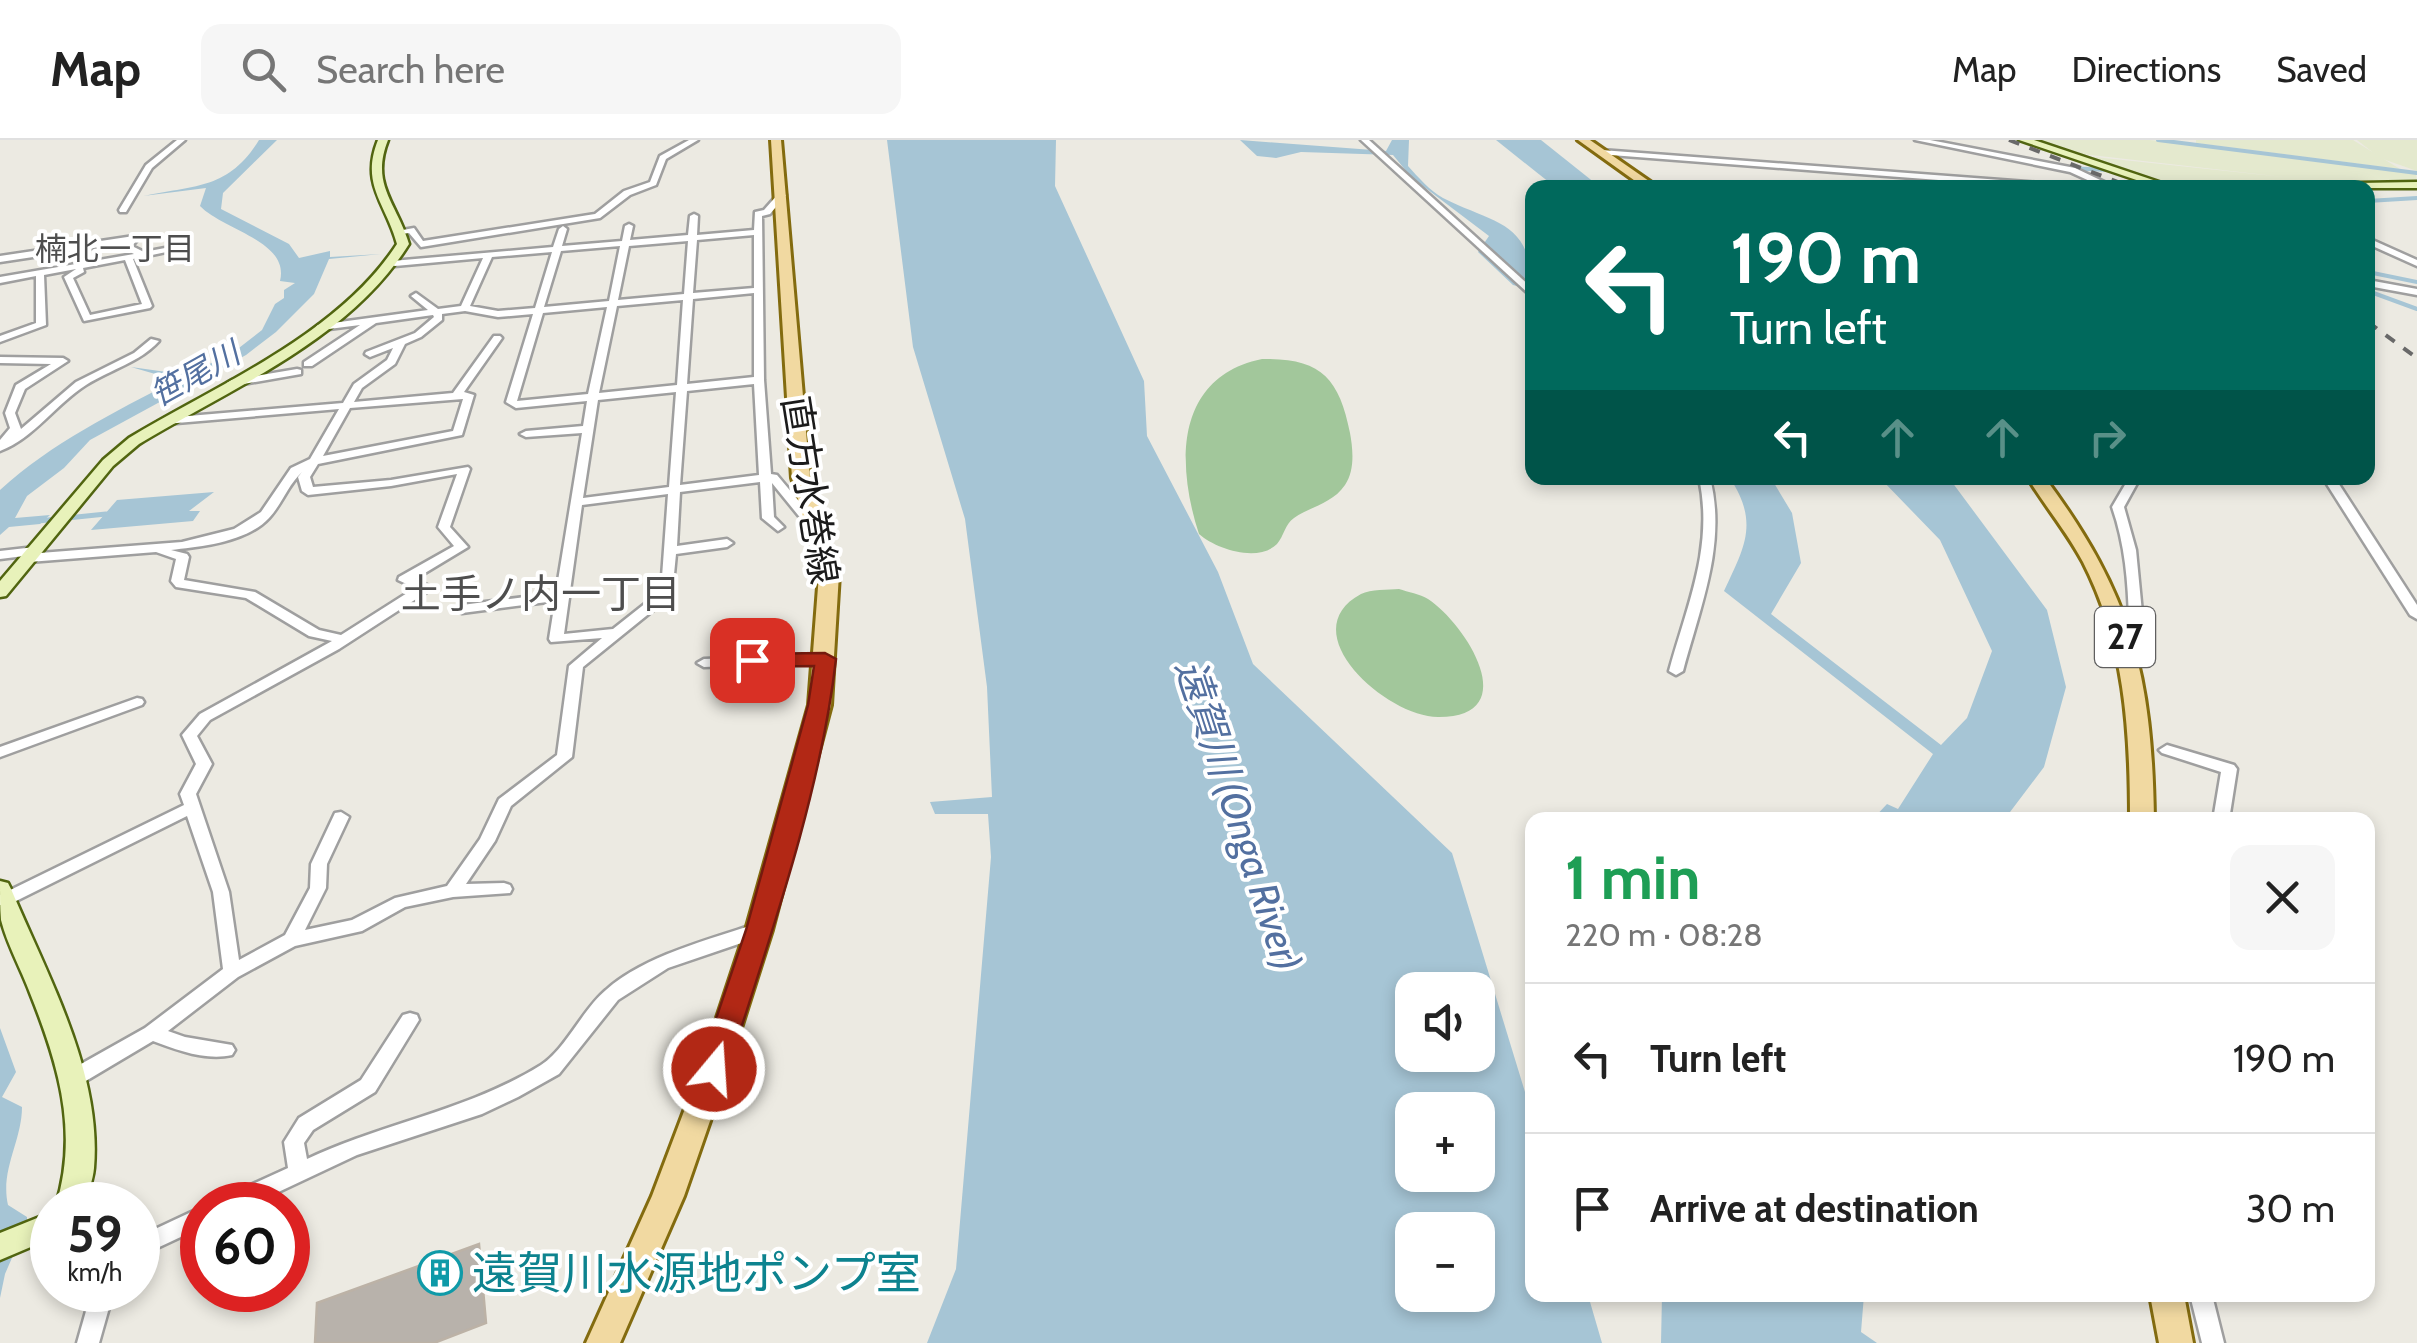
<!DOCTYPE html>
<meta charset="utf-8">
<style>
:root{--surface:#fff;--page:#f6f6f6;--text:#222;--muted:#767676;--line:#e0e0e0}
body{margin:0;font-family:Cabin,"Noto Sans JP",sans-serif;background:var(--page);color:var(--text);height:100vh;display:flex;flex-direction:column;font-size:38px;white-space:nowrap}
*{box-sizing:border-box;margin:0}
p{font-size:32px;color:var(--muted)}
.icon{flex:none;width:55px;height:55px;fill:none;stroke:currentColor;stroke-width:2;stroke-linecap:round;stroke-linejoin:round}
.map{position:relative;flex:1;overflow:hidden}
.panel{position:absolute;left:1525px;top:672px;width:850px;height:490px;display:flex;flex-direction:column;background:var(--surface);border-radius:20px;box-shadow:0 5px 15px #0003}
.panel>*{flex:none}
.guide{position:absolute;left:1525px;top:40px;width:850px;height:305px;border-radius:20px;box-shadow:0 5px 15px #0003;background:#00695c;color:#fff;overflow:hidden}
.tools{position:absolute;left:1395px;top:832px;display:grid;gap:20px}
.tools a{display:grid;place-items:center;width:100px;height:100px;border-radius:20px;background:var(--surface);box-shadow:0 5px 15px #0003;font-size:50px}
.speed{position:absolute;left:30px;top:1042px;display:flex;gap:20px;font-size:50px;font-weight:700;text-align:center}
.speed>*{display:grid;place-content:center;width:130px;height:130px;border-radius:50%;background:var(--surface);box-shadow:0 5px 15px #0003;line-height:1}
.speed small{font-size:25px;font-weight:400}
.speed .limit{border:15px solid #d22;background:#fff;color:#111}
.pin{position:absolute;display:grid;place-items:center;width:85px;height:85px;color:#fff;margin:-42px;border-radius:20px;box-shadow:0 5px 15px #0006}
.me{position:absolute;width:110px;margin:-55px;rotate:18deg;stroke-linejoin:round;filter:drop-shadow(0 0 8px #0008)}
.turn{display:flex;align-items:center;gap:35px;height:210px;padding:0 40px;font-size:45px}
.turn .icon{width:130px;height:130px;stroke-width:2.5}
.turn b{display:block;font-size:70px;line-height:85px}
.lanes{display:flex;align-items:center;height:95px;padding:0 40px;background:#0003;justify-content:center;gap:50px;direction:ltr}
.lanes .off{opacity:.35}
.round{display:grid;place-items:center;flex:none;width:105px;height:105px;border-radius:20px;background:var(--page)}
.summary{display:flex;align-items:center;justify-content:space-between;height:170px;padding:0 40px}
h1{font-size:60px;font-weight:700;line-height:75px;color:#1e9e55}
ul{padding:0;list-style:none}
li{display:flex;align-items:center;gap:30px;height:150px;padding:0 40px;border-top:2px solid var(--line)}
li div{flex:1}
li b{display:block;font-size:38px}
li em{font-style:normal}
header{display:flex;align-items:center;gap:60px;box-sizing:border-box;height:140px;padding:0 50px;background:var(--surface);border-bottom:2px solid var(--line)}
header strong{font-size:48px}
nav{display:flex;gap:55px;margin-inline-start:auto;font-size:35px}
.search{width:700px;height:90px;background:var(--page);display:flex;align-items:center;gap:25px;box-sizing:border-box;padding:0 35px;border-radius:20px;color:var(--muted);font-size:38px}
.map>svg:first-child{display:block}
.farmland{fill:#e4e9ce}
.forest{fill:#a2c79b}
.water{fill:#a6c5d5;fill-rule:evenodd}
.lines{fill:none;stroke-linecap:round;stroke-linejoin:round}
.stream-far1{stroke:#a6c5d5;stroke-width:4}
.stream{stroke:#a6c5d5;stroke-width:5}
.building{fill:#b8b2ab;stroke:#bcb2a6;stroke-width:2.5}
.street-casing{stroke:#9f9f9f;stroke-width:5}
.secondary-casing{stroke:#516510;stroke-width:5}
.primary-casing{stroke:#836b0f;stroke-width:6}
.street{fill:#fff;fill-rule:evenodd}
.secondary{fill:#e8f2ba;fill-rule:evenodd}
.primary{fill:#f1d9a1;fill-rule:evenodd}
.rail{stroke:#696969;stroke-width:4;stroke-dasharray:11 11;stroke-linecap:butt}
.route{fill:#b22815;stroke:#741a0e;stroke-width:2.5}
.labels{text-anchor:middle;stroke-width:8;stroke-linejoin:round;paint-order:stroke}
.far-neighbourhood-label{font-size:32px;fill:#4e4e4e;stroke:#fff}
.far-water-label{font-size:32px;font-style:italic;fill:#5370a0;stroke:#fff}
.shield{fill:#fff;stroke:#5f5f5f;stroke-width:2.5}
.shield-label{font-size:35px;font-weight:bold;fill:#1b1b1b}
.street-label{font-size:38px;fill:#1b1b1b;stroke:#fff}
.neighbourhood-label{font-size:40px;fill:#4e4e4e;stroke:#fff}
.water-label{font-size:40px;font-style:italic;fill:#5370a0;stroke:#fff}
.near-culture-label{font-size:45px;fill:#0d838f;stroke:#fff;text-anchor:start}
</style>
<header>
<strong>Map</strong>
<div class="search"><svg class="icon" aria-label="search" viewBox="0 0 24 24"><circle cx="10" cy="10" r="6"/><path d="M15 15l6 6"/></svg>Search here</div>
<nav><a>Map</a><a>Directions</a><a>Saved</a></nav>
</header>
<div class="map">
<svg width="2417" height="1203" viewBox="0 0 2417 1203">
<rect width="100%" height="100%" fill="#eceae2"/>
<!-- farmland -->
<g class="farmland">
<path d="M 2038,0 L 2150,0 L 2416,34 L 2417,42 L 2317,40 L 2319,42 L 2183,47 L 2085,16 L 2311,40 L 2082,14 Z"/>
<path d="M 2196,0 L 2353,0 L 2400,29 L 2196,3 Z"/>
<path d="M 2357,0 L 2417,0 L 2417,31 L 2380,18 Z"/>
</g>
<!-- forest -->
<g class="forest">
<path d="M 1262,219 C 1320,218 1339,237 1350,293 C 1353,309 1355,331 1345,345 C 1332,364 1311,366 1294,378 C 1285,384 1284,396 1277,404 C 1258,423 1216,409 1199,394 C 1176,324 1175,237 1262,219 Z"/>
<path d="M 1399,449 C 1408,452 1420,454 1428,459 C 1466,484 1525,577 1439,577 C 1388,578 1290,492 1361,454 C 1371,449 1388,450 1399,449 Z"/>
</g>
<!-- water -->
<g class="water">
<path d="M 259,0 L 277,0 L 223,53 L 221,69 L 289,104 L 299,118 L 330,111 L 330,117 L 381,114 L 329,119 L 314,154 L 276,192 L 246,215 L 90,300 L 64,328 L 27,356 L 15,378 L 50,375 L 40,384 L 9,387 L 0,395 L 0,350 C 53,302 113,273 176,240 L 131,227 L 188,235 L 235,211 L 262,190 L 275,164 L 284,158 L 284,150 L 295,143 L 280,141 C 290,101 223,90 200,66 L 206,48 L 143,56 C 194,45 228,50 259,0 Z"/>
<path d="M 887,0 L 1056,0 L 1055,46 L 1144,241 L 1147,296 L 1218,432 L 1253,524 L 1452,713 L 1532,975 L 1532,1155 L 1588,1155 L 1602,1203 L 927,1203 L 956,1129 L 991,717 L 988,674 L 935,674 L 930,662 L 992,657 L 987,547 L 965,379 L 913,207 ZM 1412,850 L 1478,850 L 1478,915 L 1412,915 ZM 1412,970 L 1478,970 L 1478,1035 L 1412,1035 ZM 1412,1090 L 1478,1090 L 1478,1155 L 1412,1155 Z"/>
<path d="M 1240,0 L 1386,11 L 1392,0 L 1409,0 L 1408,26 C 1418,37 1430,51 1443,58 C 1494,84 1532,80 1532,150 L 1513,145 L 1478,112 L 1489,96 L 1411,37 L 1393,15 L 1301,12 L 1276,18 L 1257,16 Z"/>
<path d="M 1496,0 L 1541,0 L 1600,47 L 1555,47 Z"/>
<path d="M 1730,338 L 1771,338 L 1792,373 L 1801,423 L 1771,474 L 1941,605 L 1967,578 L 1992,511 L 1940,400 L 1880,338 L 1949,338 L 2047,470 L 2066,547 L 2044,627 L 2004,680 L 1872,680 L 1887,664 L 1898,669 L 1933,614 L 1724,451 C 1745,406 1759,383 1730,338 Z"/>
<path d="M 214,352 L 189,371 L 200,371 L 193,381 L 91,390 L 117,360 Z"/>
<path d="M 0,888 L 16,932 L 2,957 L 22,967 C 22,1001 0,1030 8,1065 L 27,1077 L 27,1083 L 5,1134 L 0,1158 Z"/>
<path d="M 1662,1155 L 1864,1155 L 1861,1192 L 1877,1203 L 1661,1203 Z"/>
</g>
<g class="lines">
<!-- stream-far1 -->
<g class="stream-far1">
<path d="M 2158,0 L 2417,33"/>
<path d="M 2066,28 L 2109,30"/>
<path d="M 2368,61 L 2417,58"/>
<path d="M 2368,132 L 2417,142"/>
<path d="M 2368,151 L 2417,169"/>
</g>
<!-- stream -->
<path class="stream" d="M 38,381 L 106,374"/>
</g>
<!-- building -->
<path class="building" d="M 479,1104 L 486,1183 L 434,1203 L 315,1203 L 317,1163 Z"/>
<g class="lines">
<!-- street casing -->
<g class="street-casing">
<g id="street">
<path d="M 177,0 L 185,0 L 152,28 L 126,72 L 120,72 L 119,70 L 146,25 Z"/>
<path d="M 689,0 L 698,0 L 666,19 L 656,45 L 630,55 L 600,78 L 421,107 L 409,93 L 401,94 L 397,91 L 414,88 L 423,101 L 595,74 L 624,51 L 650,42 L 660,16 Z"/>
<path d="M 1361,0 L 1369,0 L 1532,148 L 1532,155 L 1529,154 Z"/>
<path d="M 1915,0 L 1930,0 L 2075,28 L 2117,48 L 2105,48 L 2070,32 Z"/>
<path d="M 1601,10 L 2081,46 L 2085,48 L 2043,48 L 1598,14 Z"/>
<path d="M 779,53 L 786,55 L 770,74 L 762,76 L 764,240 L 771,334 L 777,335 L 819,385 L 819,391 L 811,391 L 772,343 L 774,377 L 784,387 L 778,391 L 762,378 L 760,342 L 680,352 L 677,406 L 727,399 L 733,403 L 727,407 L 676,414 L 672,455 L 583,527 L 572,617 L 511,666 L 495,701 L 466,744 L 504,743 L 510,745 L 512,749 L 510,753 L 453,757 L 405,767 L 362,791 L 295,806 L 238,837 L 168,891 L 185,897 L 232,905 L 235,910 L 232,915 C 206,921 177,910 153,901 L 79,945 L 72,947 L 65,945 L 62,939 L 65,933 L 145,888 L 223,829 L 213,752 L 187,676 L 10,764 L 0,765 L 0,755 L 184,665 L 180,654 L 196,624 L 182,595 L 200,574 L 332,501 L 309,496 L 246,458 L 176,447 L 171,441 L 176,419 L 156,412 L 29,422 L 25,421 L 24,416 L 0,419 L 0,411 L 35,407 L 39,408 L 40,413 L 182,402 L 234,389 L 261,372 L 291,328 L 310,319 L 339,269 L 165,284 L 160,281 L 165,278 L 343,263 L 354,244 L 387,220 L 393,208 L 370,217 L 365,214 L 366,212 L 415,193 L 434,177 L 433,175 L 376,183 L 312,226 L 304,226 L 304,222 L 360,185 L 321,190 L 316,187 L 318,185 L 428,170 L 411,156 L 416,153 L 438,169 L 461,166 L 483,118 L 395,126 L 392,125 L 392,121 L 553,107 L 559,89 L 563,86 L 567,89 L 562,106 L 622,101 L 625,86 L 629,84 L 633,86 L 630,100 L 688,95 L 690,76 L 694,74 L 698,76 L 697,95 L 754,90 L 755,72 L 764,70 ZM 754,95 L 754,148 L 693,153 L 697,100 ZM 688,101 L 684,154 L 618,160 L 629,106 ZM 620,106 L 609,161 L 544,167 L 561,111 ZM 552,112 L 535,168 L 498,171 L 470,166 L 492,117 ZM 754,153 L 754,237 L 687,244 L 693,159 ZM 683,160 L 677,245 L 599,253 L 617,166 ZM 607,167 L 588,254 L 517,261 L 543,173 ZM 465,171 L 498,177 L 533,174 L 506,262 L 516,268 L 587,261 L 583,286 L 526,291 L 520,294 L 526,297 L 582,293 L 556,453 L 462,465 L 455,469 L 462,473 L 555,461 L 549,499 L 551,502 L 602,498 L 569,526 L 557,615 L 499,659 L 480,699 L 447,746 L 395,758 L 352,780 L 305,790 L 326,748 L 327,724 L 349,677 L 341,672 L 335,673 L 311,724 L 310,748 L 285,795 L 239,820 L 229,752 L 196,654 L 212,624 L 197,596 L 210,580 L 339,509 L 430,450 L 431,447 L 415,439 L 468,407 L 450,387 L 470,329 L 468,327 L 391,340 L 313,347 L 310,337 L 318,324 L 462,295 L 474,255 L 464,252 L 502,198 L 500,196 L 494,196 L 453,253 L 354,262 L 362,248 L 395,224 L 405,204 L 421,197 L 442,180 L 442,174 ZM 754,244 L 759,335 L 680,345 L 687,251 ZM 676,252 L 669,347 L 583,358 L 598,260 ZM 463,259 L 453,291 L 323,316 L 350,268 ZM 302,332 L 298,337 L 302,351 L 308,355 L 391,346 L 457,334 L 438,387 L 454,406 L 399,437 L 398,440 L 415,448 L 341,495 L 319,490 L 255,452 L 184,440 L 189,417 L 187,414 L 171,410 C 201,407 247,402 269,378 C 282,364 288,345 302,332 ZM 668,354 L 661,451 L 613,489 L 564,494 L 582,365 Z"/>
<path d="M 134,96 L 138,99 L 132,106 L 144,112 L 186,104 L 190,107 L 133,119 L 152,166 L 150,168 L 84,181 L 64,137 L 76,129 L 44,135 L 46,185 L 0,202 L 0,196 L 36,183 L 36,136 L 0,143 L 0,137 L 134,114 L 124,109 L 126,103 L 0,122 L 0,116 ZM 125,120 L 142,164 L 90,175 L 73,138 L 84,132 L 83,128 Z"/>
<path d="M 2368,98 L 2417,120 L 2417,126 L 2368,104 Z"/>
<path d="M 2368,140 L 2417,149 L 2417,155 L 2368,146 Z"/>
<path d="M 151,199 L 159,201 C 139,223 111,229 86,245 C 56,264 34,298 0,311 L 0,300 L 10,288 L 5,273 L 16,245 L 51,224 L 0,223 L 0,217 L 63,218 L 68,221 L 25,249 L 15,273 L 21,289 L 76,242 L 134,213 Z"/>
<path d="M 297,229 L 301,230 L 301,234 L 232,246 L 227,243 L 232,240 Z"/>
<path d="M 1699,338 L 1710,338 C 1727,404 1700,467 1683,531 L 1676,535 L 1669,531 C 1687,465 1714,407 1699,338 Z"/>
<path d="M 2129,338 L 2140,338 L 2124,367 L 2136,410 L 2143,483 L 2141,486 L 2123,491 L 2116,487 L 2129,481 C 2128,442 2125,404 2112,367 Z"/>
<path d="M 2323,338 L 2335,338 L 2417,465 L 2417,479 L 2410,475 Z"/>
<path d="M 825,515 L 830,516 L 832,519 L 830,522 L 704,527 L 697,523 L 704,519 Z"/>
<path d="M 137,558 L 142,559 L 144,562 L 142,565 L 0,617 L 0,607 Z"/>
<path d="M 2167,605 L 2234,625 L 2237,629 L 2229,680 L 2213,680 L 2221,632 L 2162,613 L 2159,610 Z"/>
<path d="M 759,783 L 765,785 L 768,790 L 765,795 L 668,828 L 618,860 L 559,934 L 518,957 L 482,974 L 357,1015 L 251,1065 L 218,1065 L 222,1058 L 288,1028 L 284,1002 L 299,978 L 361,940 L 403,875 L 410,873 L 417,875 L 419,880 L 375,952 L 313,990 L 304,1003 L 307,1019 C 383,983 469,970 541,925 C 566,909 582,870 606,850 C 644,816 710,799 759,783 Z"/>
<path d="M 202,1067 L 202,1087 L 138,1117 L 138,1097 Z"/>
<path d="M 92,1150 L 114,1150 L 99,1203 L 77,1203 Z"/>
<path d="M 2190,1155 L 2212,1155 L 2224,1203 L 2202,1203 Z"/>
</g>
</g>
<!-- secondary casing -->
<g class="secondary-casing">
<g id="secondary">
<path d="M 378,0 L 388,0 C 370,45 397,63 409,104 C 349,200 233,247 139,304 L 113,326 L 6,456 L 0,457 L 0,441 L 103,320 L 129,298 C 219,244 339,194 397,104 C 386,63 360,45 378,0 Z"/>
<path d="M 2019,0 L 2034,0 L 2177,48 L 2160,48 Z"/>
<path d="M 2417,42 L 2417,48 L 2240,48 L 2245,45 Z"/>
<path d="M 0,741 L 8,743 L 11,749 C 47,835 102,932 94,1028 C 93,1040 88,1053 84,1065 L 56,1065 C 79,991 58,923 30,853 C 21,829 7,804 1,780 C 0,768 0,753 0,741 Z"/>
<path d="M 52,1072 L 52,1098 L 0,1120 L 0,1093 Z"/>
</g>
</g>
<!-- primary casing -->
<g class="primary-casing">
<g id="primary">
<path d="M 771,0 L 781,0 L 810,338 L 839,434 L 831,565 L 772,790 L 728,929 L 684,1056 L 620,1203 L 586,1203 L 652,1056 L 700,929 L 746,790 L 809,565 L 819,434 L 792,338 Z"/>
<path d="M 1578,0 L 1590,0 L 1659,48 L 1645,48 Z"/>
<path d="M 2028,338 L 2045,338 C 2132,455 2152,535 2154,680 L 2130,680 C 2130,590 2125,504 2083,422 C 2067,392 2045,366 2028,338 Z"/>
<path d="M 2150,1155 L 2184,1155 L 2193,1203 L 2159,1203 Z"/>
</g>
</g>
<!-- street -->
<use href="#street" class="street"/>
<!-- secondary -->
<use href="#secondary" class="secondary"/>
<!-- primary -->
<use href="#primary" class="primary"/>
<!-- rail -->
<g class="rail">
<path d="M 2009,0 L 2133,48"/>
<path d="M 2368,182 L 2417,218"/>
</g>
</g>
<!-- route -->
<path class="route" d="M 825,513 L 836,519 C 821,653 769,800 728,929 L 724,938 L 714,941 L 703,938 L 699,929 L 746,790 L 808,565 L 814,526 L 752,527 L 741,520 L 752,514 Z"/>
<!-- icons -->
<defs>
<g id="building-ring" transform="scale(2.25)"><circle r="9.5" fill="#fff" stroke="#0f9aa8" stroke-width="1.5"/><path d="M-4-6H4V6H1V3H-1V6H-4ZM-2.5-4.3h1.7v1.8h-1.7ZM.8-4.3h1.7v1.8H.8ZM-2.5-1h1.7V.8h-1.7ZM.8-1h1.7V.8H.8Z" fill="#0f9aa8"/></g>
</defs>
<g fill-rule="evenodd">
<use href="#building-ring" x="440" y="1133"/>
</g>
<g class="labels">
<!-- far-neighbourhood labels -->
<g class="far-neighbourhood-label">
<text x="115" y="120">楠北一丁目</text>
</g>
<!-- far-water labels -->
<g class="far-water-label">
<text transform="translate(195 234) rotate(-29)" y="11">笹尾川</text>
</g>
<!-- shield labels -->
<rect class="shield" x="2095" y="467" width="60" height="60" rx="8"/>
<g class="shield-label">
<text x="2125" y="509">27</text>
</g>
<!-- street labels -->
<g class="street-label">
<text transform="translate(810 350) rotate(81)" y="13">直方水巻線</text>
</g>
<!-- neighbourhood labels -->
<g class="neighbourhood-label">
<text x="541" y="468">土手ノ内一丁目</text>
</g>
<!-- water labels -->
<g class="water-label">
<text transform="translate(1239 675) rotate(72)" y="14">遠賀川 (Onga River)</text>
</g>
<!-- near-culture labels -->
<g class="near-culture-label">
<text x="472" y="1149">遠賀川水源地ポンプ室</text>
</g>
</g>
</svg>
<div class="tools">
<a><svg class="icon" aria-label="sound" viewBox="0 0 24 24"><path d="M4 9h4l5-4v14l-5-4H4zM17 9q2 3 0 6"/></svg></a>
<a>+</a>
<a>−</a>
</div>
<div class="speed"><div>59<small>km/h</small></div><div class="limit">60</div></div>
<div class="pin" style="left:752px;top:520px;background:#d93025"><svg class="icon" aria-label="arrive" viewBox="0 0 24 24"><path d="M6 21V4h12l-3 4 3 4H6"/></svg></div>
<svg class="me" style="left:714px;top:929px" viewBox="-20 -20 40 40"><circle r="17" fill="#b22815" stroke="#fff" stroke-width="3"/><path d="M0-11L8 9 0 5-8 9z" fill="#fff"/></svg>
<div class="guide">
<div class="turn"><svg class="icon" aria-label="left" viewBox="0 0 24 24"><path d="M17 20v-9H6M10 6l-5 5 5 5"/></svg><div><b>190 m</b>Turn left</div></div>
<div class="lanes"><svg class="icon" aria-label="left" viewBox="0 0 24 24"><path d="M17 20v-9H6M10 6l-5 5 5 5"/></svg><svg class="icon off" aria-label="ahead" viewBox="0 0 24 24"><path d="M12 20V5M6 11l6-6 6 6"/></svg><svg class="icon off" aria-label="ahead" viewBox="0 0 24 24"><path d="M12 20V5M6 11l6-6 6 6"/></svg><svg class="icon off" aria-label="right" viewBox="0 0 24 24"><path d="M7 20v-9h11M14 6l5 5-5 5"/></svg></div>
</div>
<section class="panel">
<div class="summary"><div><h1>1 min</h1><p>220 m · 08:28</p></div><a class="round"><svg class="icon" aria-label="close" viewBox="0 0 24 24"><path d="M6 6l12 12M18 6L6 18"/></svg></a></div>
<ul>
<li><svg class="icon" aria-label="left" viewBox="0 0 24 24"><path d="M17 20v-9H6M10 6l-5 5 5 5"/></svg><div><b>Turn left</b></div><em>190 m</em></li>
<li><svg class="icon" aria-label="arrive" viewBox="0 0 24 24"><path d="M6 21V4h12l-3 4 3 4H6"/></svg><div><b>Arrive at destination</b></div><em>30 m</em></li>
</ul>
</section>
</div>
